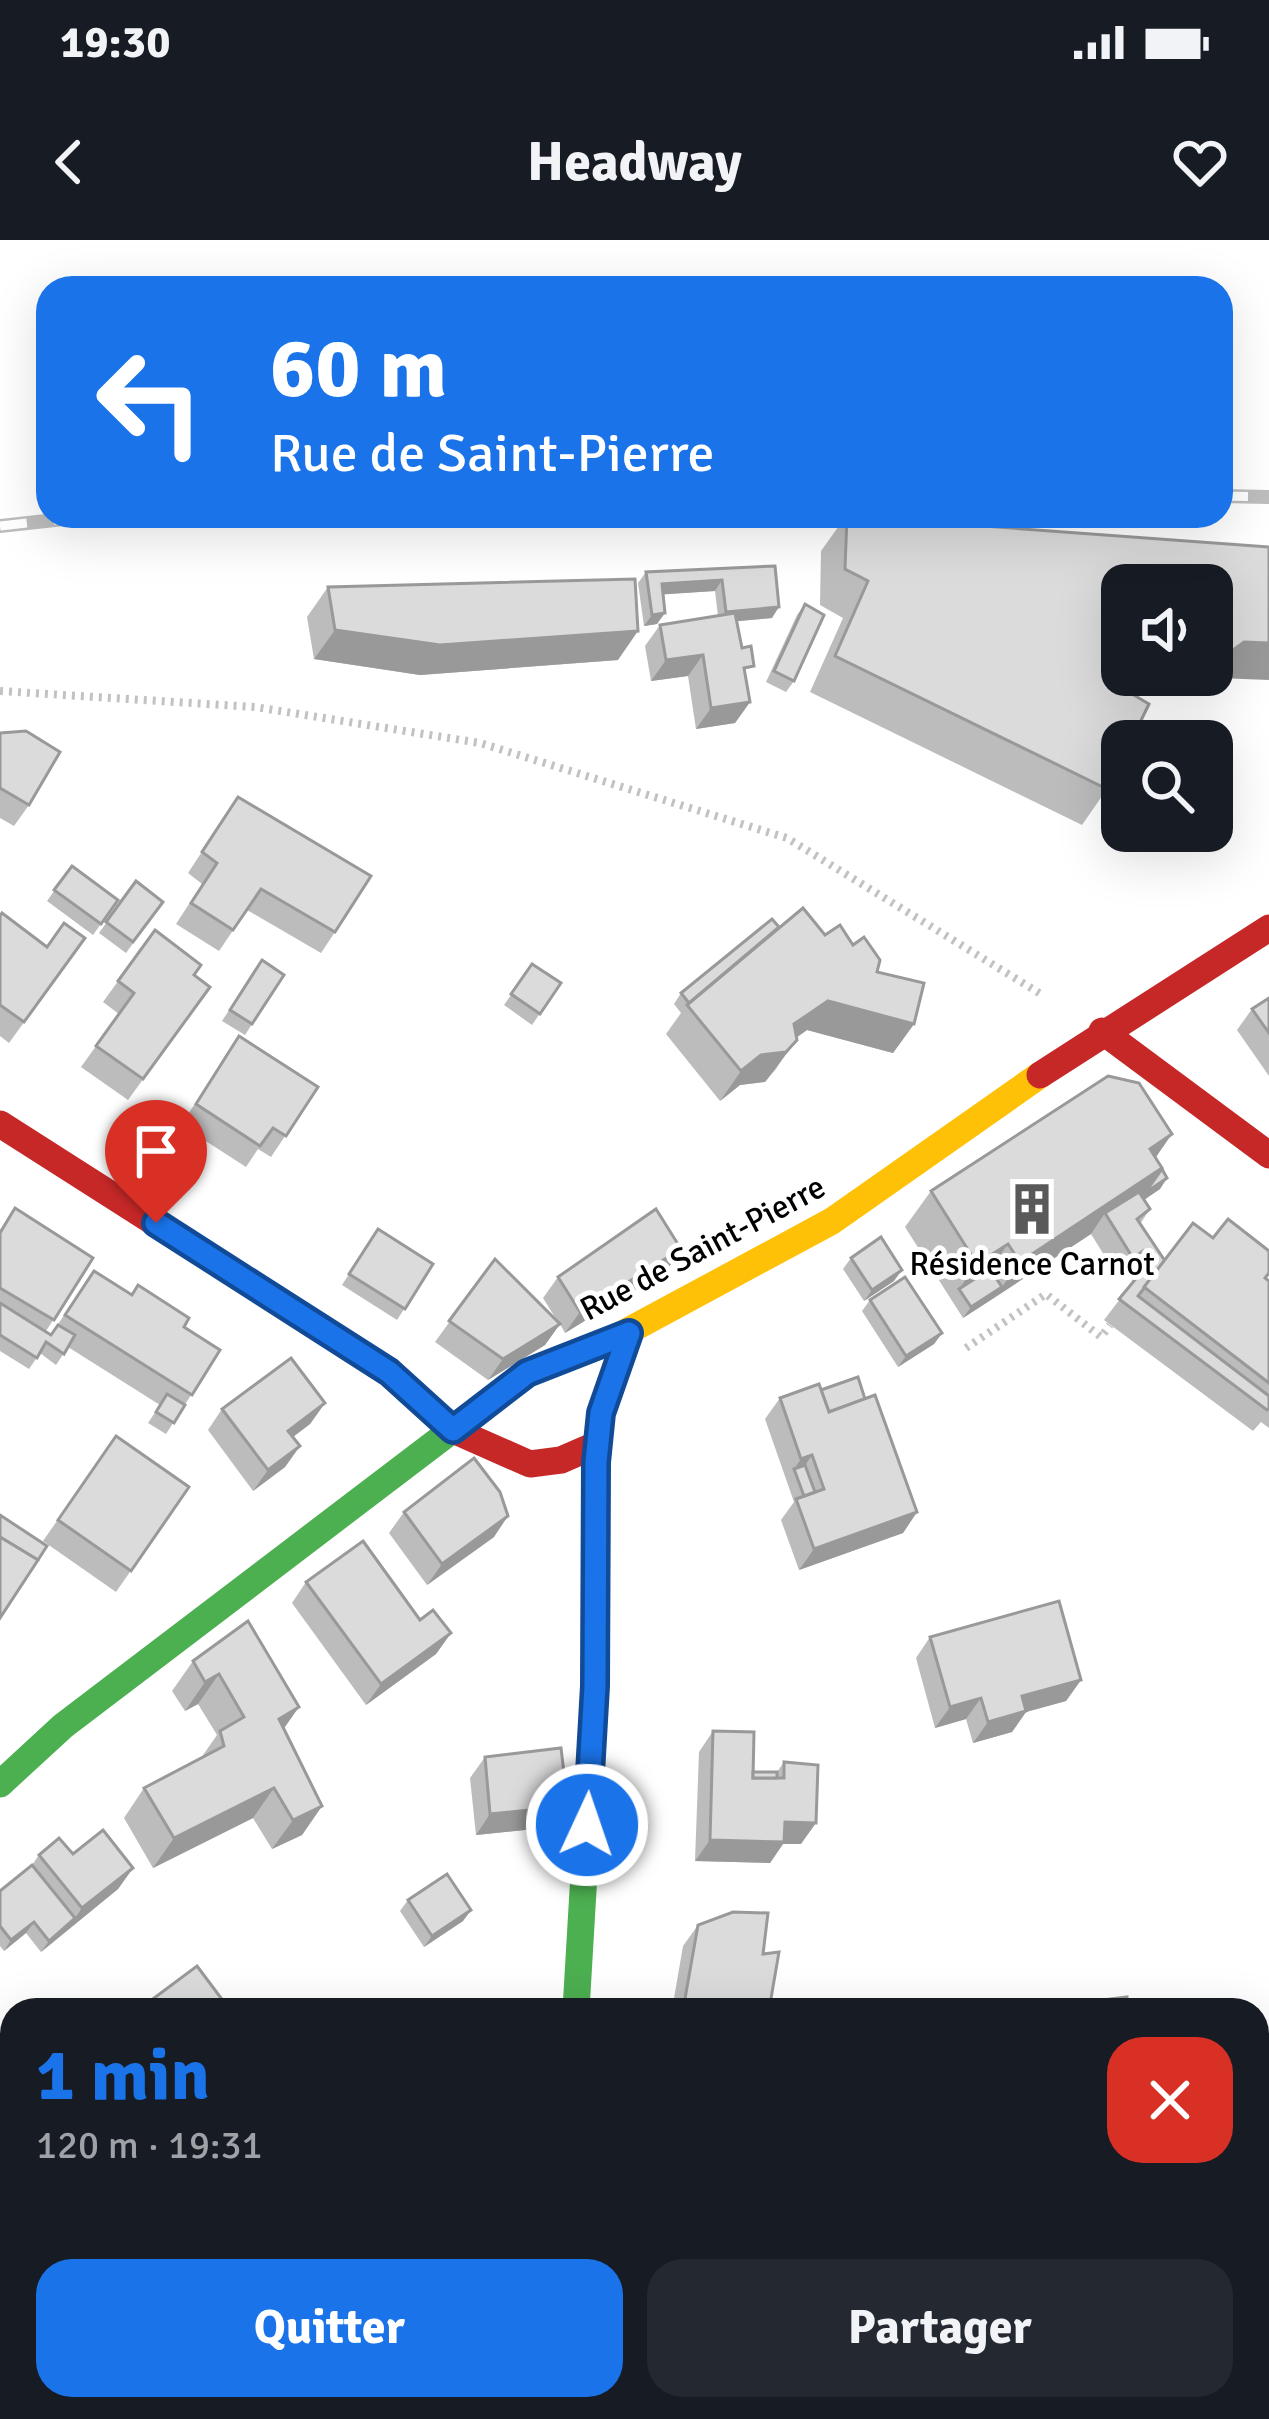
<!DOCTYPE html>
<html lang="fr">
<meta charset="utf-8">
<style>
:root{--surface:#171b24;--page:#242831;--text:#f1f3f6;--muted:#9ea1a6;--accent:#1a73e8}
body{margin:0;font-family:Signika,sans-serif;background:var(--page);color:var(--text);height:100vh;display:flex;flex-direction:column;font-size:45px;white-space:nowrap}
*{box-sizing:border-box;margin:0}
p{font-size:39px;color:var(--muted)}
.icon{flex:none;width:66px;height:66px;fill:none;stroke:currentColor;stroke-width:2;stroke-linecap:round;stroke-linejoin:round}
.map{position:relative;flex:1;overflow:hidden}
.panel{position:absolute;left:0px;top:1758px;width:1269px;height:423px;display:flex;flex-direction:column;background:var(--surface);border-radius:36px 36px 0 0;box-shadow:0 12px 48px #0002}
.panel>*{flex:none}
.hud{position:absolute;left:36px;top:36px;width:1197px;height:252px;border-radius:36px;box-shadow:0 12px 48px #0002;background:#1a73e8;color:#fff;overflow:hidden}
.controls{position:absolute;left:1101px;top:324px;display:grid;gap:24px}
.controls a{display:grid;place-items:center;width:132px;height:132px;border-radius:24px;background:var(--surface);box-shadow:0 12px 48px #0002;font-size:60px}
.pin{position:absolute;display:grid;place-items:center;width:102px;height:102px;color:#fff;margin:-123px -51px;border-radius:50% 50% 50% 0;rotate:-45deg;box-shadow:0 0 12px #0007}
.pin .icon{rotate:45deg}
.me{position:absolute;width:132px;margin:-66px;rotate:3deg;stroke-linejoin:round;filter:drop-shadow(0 0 9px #0008)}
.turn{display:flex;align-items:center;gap:42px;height:252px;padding:0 36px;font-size:54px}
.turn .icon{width:156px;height:156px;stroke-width:2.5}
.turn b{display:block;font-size:84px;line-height:102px}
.round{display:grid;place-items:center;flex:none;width:126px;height:126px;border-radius:36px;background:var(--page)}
.head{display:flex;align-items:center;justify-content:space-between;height:204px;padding:0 36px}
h1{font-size:72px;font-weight:800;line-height:90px;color:var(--accent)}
.button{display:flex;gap:24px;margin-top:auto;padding:24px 36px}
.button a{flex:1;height:138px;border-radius:36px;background:var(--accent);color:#fff;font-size:48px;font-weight:800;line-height:138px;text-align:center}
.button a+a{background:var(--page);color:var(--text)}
.status{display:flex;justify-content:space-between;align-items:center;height:84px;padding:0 60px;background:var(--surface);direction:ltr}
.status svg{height:33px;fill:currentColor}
header{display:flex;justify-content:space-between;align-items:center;height:156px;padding:0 36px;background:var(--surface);font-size:54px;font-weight:800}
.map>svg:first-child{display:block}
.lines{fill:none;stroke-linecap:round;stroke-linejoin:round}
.path{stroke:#c2c2c2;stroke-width:8;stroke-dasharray:3 6;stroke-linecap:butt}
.street{stroke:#bdbdbd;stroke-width:48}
.fast{stroke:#4caf50;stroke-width:27}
.slow{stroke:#ffc107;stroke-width:27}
.jam{stroke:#c62828;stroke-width:27}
.rail-casing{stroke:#bdbdbd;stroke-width:14}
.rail{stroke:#fff;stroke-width:9;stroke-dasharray:27;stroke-linecap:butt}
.wall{fill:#bcbcbc}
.shaded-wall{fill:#999}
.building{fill:#dbdbdb;stroke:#999;stroke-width:3}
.route-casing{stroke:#114b97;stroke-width:30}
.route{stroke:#1a73e8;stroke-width:21}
.labels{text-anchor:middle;stroke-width:10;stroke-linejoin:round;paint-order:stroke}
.street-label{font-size:33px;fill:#000;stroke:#fff}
.poi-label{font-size:33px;fill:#000;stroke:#fff}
</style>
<div class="status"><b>19:30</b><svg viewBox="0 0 49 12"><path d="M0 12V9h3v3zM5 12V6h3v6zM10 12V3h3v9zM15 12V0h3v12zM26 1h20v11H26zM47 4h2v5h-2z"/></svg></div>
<header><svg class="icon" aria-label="back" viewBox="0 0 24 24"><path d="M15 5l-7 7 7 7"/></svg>Headway<svg class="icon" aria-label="heart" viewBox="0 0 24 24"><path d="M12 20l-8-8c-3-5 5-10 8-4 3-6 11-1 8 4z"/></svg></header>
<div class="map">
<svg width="1269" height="2179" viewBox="0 0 1269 2179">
<rect width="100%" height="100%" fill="#fff"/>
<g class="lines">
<!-- path -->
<g class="path">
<path d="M 0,451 L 255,467 L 480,503 L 787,598 L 1044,756"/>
<path d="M 966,1108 L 1046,1054 L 1101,1097 L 1110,1085"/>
</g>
<!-- street -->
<g class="street">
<path d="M 0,2118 L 12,2110"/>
<path d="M 520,2179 L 521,2169"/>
</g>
<!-- fast -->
<g class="fast">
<path d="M 0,1544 L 63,1486 L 527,1133 L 604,1104"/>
<path d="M 576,1770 L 595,1446 L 595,1222 L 601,1173 L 629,1093"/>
</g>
<!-- slow -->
<path class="slow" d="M 604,1104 L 832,981 L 1040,835"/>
<!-- jam -->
<g class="jam">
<path d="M 1102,791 L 1269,915"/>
<path d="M 1040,835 L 1269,688"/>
<path d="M 0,884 L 389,1132 L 453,1190 L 530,1224 L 561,1220 L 598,1204"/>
</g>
<!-- rail casing -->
<g class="rail-casing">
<g id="rail">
<path d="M 1221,256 L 1269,257"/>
<path d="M 0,286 L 91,276"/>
</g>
</g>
<!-- rail -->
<use href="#rail" class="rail"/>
</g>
<!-- wall -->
<g class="wall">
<path d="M 846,276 L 1269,307 L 1218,438 L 1196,454 L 1153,435 L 1212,435 L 1212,345 L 1122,345 L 1127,451 L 1107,549 L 1082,585 L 810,452 L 843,378 L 820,365 L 821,311 Z"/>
<path d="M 775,326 L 772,378 L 737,381 L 750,462 L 735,483 L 696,489 L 688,436 L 651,441 L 645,406 L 660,385 L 718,376 L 715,351 L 663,354 L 657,384 L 644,386 L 638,343 L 646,332 Z"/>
<path d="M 328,347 L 618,420 L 420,435 L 314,419 L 307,377 Z"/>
<path d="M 805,364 L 794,441 L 786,452 L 766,442 L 797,375 Z"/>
<path d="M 0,493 L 29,565 L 14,586 L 0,578 Z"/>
<path d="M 238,557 L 335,692 L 321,713 L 247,670 L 219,711 L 176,684 L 202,644 L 188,633 Z"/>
<path d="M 72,626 L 118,660 L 93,695 L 47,661 Z"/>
<path d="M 136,641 L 163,662 L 126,713 L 99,693 Z"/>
<path d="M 0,676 L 47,707 L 85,698 L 9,803 L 0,796 Z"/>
<path d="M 779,687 L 825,695 L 853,705 L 877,732 L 914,784 L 893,813 L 807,790 L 796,798 L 776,829 L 765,842 L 740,845 L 720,861 L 666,794 L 681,773 L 674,764 L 681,753 Z"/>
<path d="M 155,690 L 194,735 L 210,747 L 128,860 L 81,827 L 119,774 L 103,762 Z"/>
<path d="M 262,720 L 284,735 L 245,795 L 222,781 Z"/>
<path d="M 532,724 L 561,743 L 532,785 L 504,765 Z"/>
<path d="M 1269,758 L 1269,836 L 1237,790 L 1252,769 Z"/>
<path d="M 239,796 L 318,847 L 271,917 L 258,909 L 246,927 L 181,885 Z"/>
<path d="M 1155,918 L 1167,938 L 1160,949 L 1144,960 L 1150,969 L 1140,984 L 1164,1021 L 1266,1037 L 1269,1039 L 1269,1188 L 1261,1182 L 1253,1191 L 1104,1080 L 1133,1042 L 1128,1032 L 1119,1039 L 1091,994 L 963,1078 L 905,987 L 931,951 Z"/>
<path d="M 15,968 L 93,1018 L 46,1091 L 51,1095 L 93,1031 L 220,1110 L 166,1194 L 148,1183 L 160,1165 L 68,1107 L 56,1125 L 40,1113 L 29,1129 L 0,1111 L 0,990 Z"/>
<path d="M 378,989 L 433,1024 L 397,1080 L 342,1045 Z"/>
<path d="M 681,1009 L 667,1030 L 565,1093 L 560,1084 L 545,1105 L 488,1140 L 435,1102 L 495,1019 L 558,1082 L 543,1058 L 558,1037 Z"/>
<path d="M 851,1018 L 894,1041 L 864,1061 L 843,1029 Z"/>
<path d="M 870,1060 L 942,1093 L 934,1104 L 898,1127 L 862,1071 Z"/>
<path d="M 821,1150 L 865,1159 L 917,1272 L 903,1293 L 799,1330 L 781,1280 L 794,1262 L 765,1179 L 780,1158 Z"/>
<path d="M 325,1163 L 310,1184 L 293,1197 L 300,1206 L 285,1227 L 253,1251 L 208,1190 L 222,1169 Z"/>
<path d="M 116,1196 L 189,1247 L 116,1352 L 43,1301 Z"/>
<path d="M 404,1272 L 494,1297 L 427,1345 L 389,1293 Z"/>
<path d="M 306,1342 L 420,1380 L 451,1393 L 436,1414 L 366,1465 L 292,1363 Z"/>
<path d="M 248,1381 L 284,1489 L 322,1566 L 302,1595 L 272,1609 L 253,1578 L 153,1628 L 124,1578 L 144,1548 L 201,1518 L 217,1495 L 198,1464 L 185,1471 L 172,1451 L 193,1421 Z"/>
<path d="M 930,1397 L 1081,1440 L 1066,1461 L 1026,1472 L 1012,1492 L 973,1503 L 966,1479 L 935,1488 L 916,1418 Z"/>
<path d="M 713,1491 L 753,1532 L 777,1532 L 784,1522 L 801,1604 L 783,1604 L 770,1623 L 695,1621 L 699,1512 Z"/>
<path d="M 485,1517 L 568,1566 L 553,1587 L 476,1595 L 470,1538 Z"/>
<path d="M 73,1614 L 133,1628 L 118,1649 L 41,1712 L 26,1693 L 4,1711 L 0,1706 L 0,1651 L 32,1625 L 39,1615 Z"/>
<path d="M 408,1660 L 471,1670 L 463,1681 L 424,1707 L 400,1671 Z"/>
<path d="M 698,1685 L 763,1714 L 769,1770 L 672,1770 L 683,1706 Z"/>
<path d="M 1269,1892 L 1269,2083 L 1257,2085 L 1257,1894 Z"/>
<path d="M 629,2169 L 926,2169 L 925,2179 L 628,2179 Z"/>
<path d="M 998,2169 L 1040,2169 L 1039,2179 L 997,2179 Z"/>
<path d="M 1085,2169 L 1150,2169 L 1149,2179 L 1084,2179 Z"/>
</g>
<!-- shaded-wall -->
<g class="shaded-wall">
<path d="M 722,340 L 715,351 L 655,355 L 662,344 Z"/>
<path d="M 779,367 L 772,378 L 718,383 L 726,372 Z"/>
<path d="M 665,373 L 657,384 L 644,386 L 652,375 Z"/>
<path d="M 335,390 L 638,391 L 618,420 L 420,435 L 314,419 Z"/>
<path d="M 1244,402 L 1269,403 L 1269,440 L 1218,438 L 1196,454 L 1210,435 L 1212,435 L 1212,432 L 1222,418 Z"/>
<path d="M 703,415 L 688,436 L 651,441 L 666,420 Z"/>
<path d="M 750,462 L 735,483 L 696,489 L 711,468 Z"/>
<path d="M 828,761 L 914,784 L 893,813 L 807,790 L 774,813 L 794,784 Z"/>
<path d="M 797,800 L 765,842 L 740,845 L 720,861 L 741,831 L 761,815 Z"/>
<path d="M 1172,894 L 1147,930 L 1150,909 Z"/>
<path d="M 1162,928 L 1145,953 L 1167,938 L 1160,949 L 1111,982 L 1105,973 L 1091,994 L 994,1058 L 1020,1022 Z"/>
<path d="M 1008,1004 L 982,1040 L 959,1049 L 977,1024 Z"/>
<path d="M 681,1009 L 667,1030 L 565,1093 L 580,1072 Z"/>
<path d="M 1143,1011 L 1128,1032 L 1119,1039 L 1133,1018 Z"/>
<path d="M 902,1030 L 894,1041 L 864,1061 L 872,1050 Z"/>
<path d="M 1002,1047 L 994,1058 L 963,1078 L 971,1067 Z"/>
<path d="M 560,1084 L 545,1105 L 488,1140 L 503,1119 Z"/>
<path d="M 942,1093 L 934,1104 L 898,1127 L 906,1116 Z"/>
<path d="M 325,1163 L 310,1184 L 273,1212 L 288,1191 Z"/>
<path d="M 300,1206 L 285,1227 L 253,1251 L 268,1230 Z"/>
<path d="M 812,1215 L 798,1236 L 794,1229 L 801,1219 Z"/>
<path d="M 917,1272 L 903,1293 L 799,1330 L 814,1309 Z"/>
<path d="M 508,1276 L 494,1297 L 427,1345 L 442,1324 Z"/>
<path d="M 451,1393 L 436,1414 L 366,1465 L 381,1444 Z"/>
<path d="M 219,1434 L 198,1464 L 185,1471 L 205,1442 Z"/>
<path d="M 1081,1440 L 1066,1461 L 1026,1472 L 1012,1492 L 973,1503 L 988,1482 L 1022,1456 Z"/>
<path d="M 981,1458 L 966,1479 L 935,1488 L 950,1467 Z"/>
<path d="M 299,1467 L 278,1497 L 279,1479 Z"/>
<path d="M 274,1548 L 253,1578 L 153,1628 L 174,1598 Z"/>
<path d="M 322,1566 L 302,1595 L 272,1609 L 293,1580 Z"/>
<path d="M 568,1566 L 553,1587 L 476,1595 L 490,1574 Z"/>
<path d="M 785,1582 L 816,1583 L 801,1604 L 783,1604 L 770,1623 L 695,1621 L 710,1600 Z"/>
<path d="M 133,1628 L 118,1649 L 41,1712 L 49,1701 L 75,1678 L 82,1668 Z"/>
<path d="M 471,1670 L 463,1681 L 424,1707 L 432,1696 Z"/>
<path d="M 34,1682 L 26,1693 L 4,1711 L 11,1700 Z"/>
<path d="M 12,2016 L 12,2027 L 0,2035 L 0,2025 Z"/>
<path d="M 1269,2055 L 1269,2083 L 1257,2085 L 1257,2072 Z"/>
<path d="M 417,2169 L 461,2169 L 454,2179 L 412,2176 Z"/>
<path d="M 235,2170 L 297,2177 L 296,2179 L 229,2179 Z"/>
</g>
<!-- building -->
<g class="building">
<path d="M 847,276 L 1269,307 L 1269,403 L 1244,402 L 1222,418 L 1212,414 L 1212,345 L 1122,345 L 1122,435 L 1134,435 L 1127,451 L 1149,464 L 1131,501 L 1122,501 L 1122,519 L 1107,549 L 835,416 L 868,341 L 845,329 Z"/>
<path d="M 775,326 L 779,367 L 726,372 L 722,340 L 662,344 L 665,373 L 652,375 L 646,332 Z"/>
<path d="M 635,339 L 638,391 L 440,405 L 335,390 L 328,347 Z"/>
<path d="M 805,364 L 824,375 L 794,441 L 774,431 Z"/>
<path d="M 735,373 L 742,408 L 751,406 L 754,426 L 744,428 L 750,462 L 711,468 L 703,415 L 666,420 L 660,385 Z"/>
<path d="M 26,491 L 60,512 L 29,565 L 0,548 L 0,493 Z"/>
<path d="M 238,557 L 371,636 L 335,692 L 261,649 L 233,690 L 191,663 L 217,623 L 202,612 Z"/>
<path d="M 72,626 L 118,660 L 101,684 L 54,650 Z"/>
<path d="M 136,641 L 163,662 L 133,702 L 106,682 Z"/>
<path d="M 803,668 L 825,695 L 840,685 L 853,705 L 864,697 L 880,720 L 877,732 L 924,743 L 914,784 L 828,761 L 794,784 L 797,800 L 786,812 L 761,815 L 741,831 L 687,765 Z"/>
<path d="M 2,673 L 47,707 L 64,683 L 85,698 L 24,782 L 0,765 L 0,676 Z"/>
<path d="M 772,679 L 779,687 L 689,763 L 681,753 Z"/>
<path d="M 155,690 L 201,725 L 194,735 L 210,747 L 143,839 L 96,806 L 134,753 L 118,741 Z"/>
<path d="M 262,720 L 284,735 L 252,784 L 230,770 Z"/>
<path d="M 532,724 L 561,743 L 540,774 L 511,754 Z"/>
<path d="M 1269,758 L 1269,793 L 1252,769 Z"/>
<path d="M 239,796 L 318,847 L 286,896 L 273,888 L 260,906 L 196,864 Z"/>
<path d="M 1108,836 L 1139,843 L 1172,894 L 1150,909 L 1162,928 L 1020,1022 L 1008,1004 L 977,1024 L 931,951 Z"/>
<path d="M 1162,929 L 1167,938 L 1145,953 Z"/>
<path d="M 1139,952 L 1150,969 L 1137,979 L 1165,1021 L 1138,1056 L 1269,1156 L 1269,1168 L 1267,1170 L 1119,1059 L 1149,1023 L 1143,1011 L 1133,1018 L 1105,973 Z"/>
<path d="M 15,968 L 93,1018 L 54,1080 L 0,1048 L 0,993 Z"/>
<path d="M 656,969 L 681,1009 L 580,1072 L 558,1037 Z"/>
<path d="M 1228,979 L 1269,1011 L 1269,1033 L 1265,1038 L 1269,1041 L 1269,1143 L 1144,1047 L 1193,983 L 1213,998 Z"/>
<path d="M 378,989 L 433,1024 L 405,1069 L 349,1034 Z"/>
<path d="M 881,997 L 902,1030 L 872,1050 L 851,1018 Z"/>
<path d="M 495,1019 L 560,1084 L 503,1119 L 449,1081 Z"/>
<path d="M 990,1029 L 1002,1047 L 971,1067 L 959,1049 Z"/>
<path d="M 94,1031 L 132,1055 L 138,1045 L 189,1078 L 184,1087 L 220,1110 L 192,1155 L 65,1075 Z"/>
<path d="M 905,1037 L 942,1093 L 906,1116 L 870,1060 Z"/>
<path d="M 0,1063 L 51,1095 L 58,1085 L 75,1095 L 64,1114 L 46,1102 L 37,1118 L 0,1095 Z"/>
<path d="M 291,1118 L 325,1163 L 288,1191 L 300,1206 L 268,1230 L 222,1169 Z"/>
<path d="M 858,1137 L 865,1159 L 829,1172 L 821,1150 Z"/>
<path d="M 819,1144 L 829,1172 L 875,1155 L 917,1272 L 814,1309 L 796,1259 L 824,1249 L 812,1215 L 801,1219 L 780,1158 Z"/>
<path d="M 167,1154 L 185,1165 L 174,1183 L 156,1172 Z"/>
<path d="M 116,1196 L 189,1247 L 131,1331 L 58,1280 Z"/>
<path d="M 474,1218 L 500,1252 L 508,1276 L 442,1324 L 404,1272 Z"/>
<path d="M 805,1225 L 815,1252 L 804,1256 L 794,1229 Z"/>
<path d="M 0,1275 L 47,1306 L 38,1320 L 0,1297 Z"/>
<path d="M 0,1297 L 38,1320 L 0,1378 Z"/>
<path d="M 363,1301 L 420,1380 L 433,1370 L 451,1393 L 381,1444 L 306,1342 Z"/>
<path d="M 1059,1361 L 1081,1440 L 1022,1456 L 1026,1471 L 988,1482 L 981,1458 L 950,1467 L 930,1397 Z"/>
<path d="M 248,1381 L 299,1467 L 279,1479 L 322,1566 L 293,1580 L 274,1548 L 174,1598 L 144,1548 L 224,1506 L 220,1491 L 244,1477 L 219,1434 L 205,1442 L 193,1421 Z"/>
<path d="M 713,1491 L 754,1492 L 753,1538 L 784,1538 L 784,1522 L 818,1525 L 816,1583 L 785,1582 L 784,1602 L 710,1600 Z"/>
<path d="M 561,1508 L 568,1566 L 490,1574 L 485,1517 Z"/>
<rect x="753" y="1532" width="24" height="6"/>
<path d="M 103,1590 L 133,1628 L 82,1668 L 39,1615 L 59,1598 L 73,1614 Z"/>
<path d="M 32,1625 L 75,1678 L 49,1701 L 34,1682 L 11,1700 L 0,1686 L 0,1651 Z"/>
<path d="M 447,1634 L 471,1670 L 432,1696 L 408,1660 Z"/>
<path d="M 733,1672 L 768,1673 L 763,1714 L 779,1712 L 769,1770 L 683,1770 L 698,1685 Z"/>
<path d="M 197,1726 L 230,1770 L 138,1770 Z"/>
<path d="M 1127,1757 L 1127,1770 L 1095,1770 L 1094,1761 Z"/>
<path d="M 1269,1892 L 1269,1994 L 1257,1924 L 1257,1894 Z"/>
<path d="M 0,1913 L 12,1930 L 12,2016 L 0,2025 Z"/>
<path d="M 235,2169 L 298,2169 L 297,2177 Z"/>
<path d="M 646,2169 L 926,2169 L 925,2179 L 645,2179 Z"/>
<path d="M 1005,2169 L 1040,2169 L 1039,2179 L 1004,2179 Z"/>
<path d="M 1102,2169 L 1150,2169 L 1149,2179 L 1101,2179 Z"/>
</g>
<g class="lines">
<!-- route casing -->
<g class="route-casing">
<path id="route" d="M 156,983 L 389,1132 L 453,1190 L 527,1133 L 629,1093 L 601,1173 L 596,1222 L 595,1446 L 587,1585"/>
</g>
<!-- route -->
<use href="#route" class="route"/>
</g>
<!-- icons -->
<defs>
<g id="building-bare" transform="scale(4.14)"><path d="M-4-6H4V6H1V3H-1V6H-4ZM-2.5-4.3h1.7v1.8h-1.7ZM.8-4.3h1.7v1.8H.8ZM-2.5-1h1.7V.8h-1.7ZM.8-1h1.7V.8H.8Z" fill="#595959" stroke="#fff" stroke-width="2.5" paint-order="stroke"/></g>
</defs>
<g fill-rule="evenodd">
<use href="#building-bare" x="1032" y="969"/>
</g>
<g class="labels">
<!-- street labels -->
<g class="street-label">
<text transform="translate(702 1007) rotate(-28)" y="12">Rue de Saint-Pierre</text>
</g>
<!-- poi labels -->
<g class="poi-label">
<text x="1032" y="1035">Résidence Carnot</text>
</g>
</g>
</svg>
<div class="controls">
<a><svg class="icon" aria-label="sound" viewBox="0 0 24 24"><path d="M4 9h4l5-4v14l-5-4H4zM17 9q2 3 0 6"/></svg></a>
<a><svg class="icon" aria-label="search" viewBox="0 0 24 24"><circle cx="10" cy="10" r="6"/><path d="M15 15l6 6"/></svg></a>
</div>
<div class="pin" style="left:156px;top:983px;background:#d93025"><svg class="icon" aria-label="arrive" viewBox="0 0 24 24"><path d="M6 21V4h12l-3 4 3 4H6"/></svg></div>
<svg class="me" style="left:587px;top:1585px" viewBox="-20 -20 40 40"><circle r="17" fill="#1a73e8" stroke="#fff" stroke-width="3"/><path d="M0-11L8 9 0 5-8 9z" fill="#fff"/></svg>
<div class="hud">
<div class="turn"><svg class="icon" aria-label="left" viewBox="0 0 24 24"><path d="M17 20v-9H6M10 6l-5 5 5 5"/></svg><div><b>60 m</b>Rue de Saint-Pierre</div></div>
</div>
<section class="panel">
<div class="head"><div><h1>1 min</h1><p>120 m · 19:31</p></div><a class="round" style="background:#d93025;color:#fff"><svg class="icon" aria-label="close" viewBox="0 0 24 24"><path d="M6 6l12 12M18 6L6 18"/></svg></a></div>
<div class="button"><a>Quitter</a><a>Partager</a></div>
</section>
</div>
